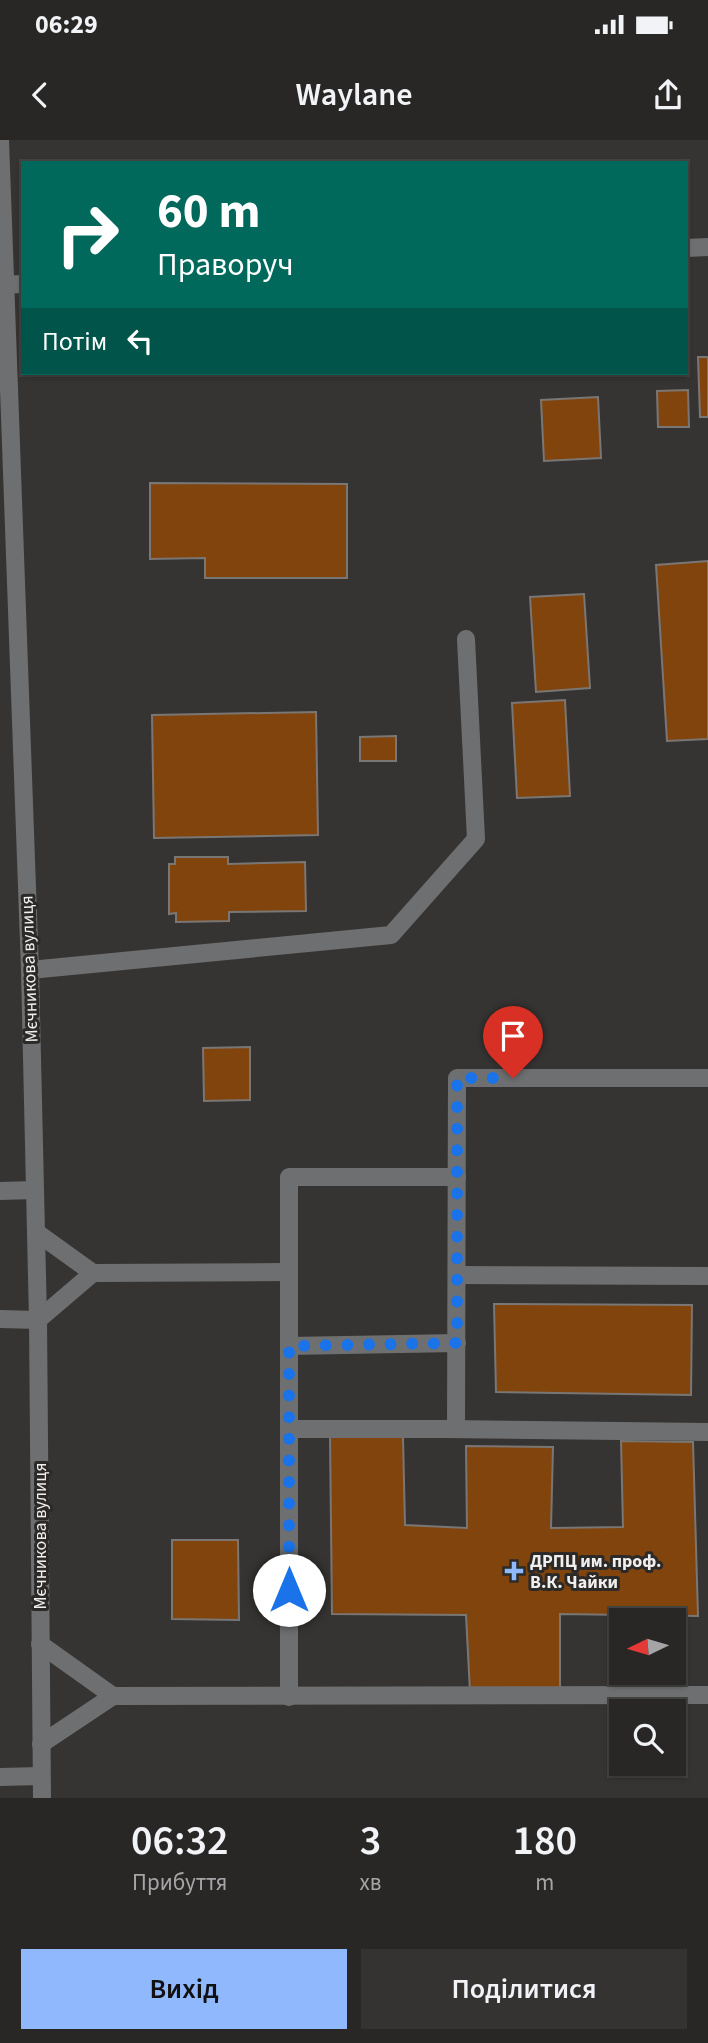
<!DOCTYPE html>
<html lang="uk">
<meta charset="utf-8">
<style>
:root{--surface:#282726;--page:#343332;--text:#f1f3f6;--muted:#a5a5a7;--line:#444443;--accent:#90b8fd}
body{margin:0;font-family:"Source Sans 3",sans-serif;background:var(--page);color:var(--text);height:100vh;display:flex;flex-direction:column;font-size:26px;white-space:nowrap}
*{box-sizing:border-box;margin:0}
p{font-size:23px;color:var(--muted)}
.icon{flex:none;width:38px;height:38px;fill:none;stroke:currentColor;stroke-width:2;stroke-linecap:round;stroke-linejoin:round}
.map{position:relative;height:1658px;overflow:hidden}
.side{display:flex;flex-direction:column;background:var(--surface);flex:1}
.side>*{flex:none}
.banner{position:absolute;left:21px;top:21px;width:667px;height:214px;border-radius:0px;box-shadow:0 2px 5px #0004,0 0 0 2px var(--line);background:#00695c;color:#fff;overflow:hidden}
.needle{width:46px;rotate:265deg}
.buttons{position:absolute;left:609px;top:1468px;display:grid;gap:14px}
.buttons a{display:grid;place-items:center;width:77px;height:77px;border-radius:0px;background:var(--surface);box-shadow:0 2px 5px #0004,0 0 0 2px var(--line);font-size:35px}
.pin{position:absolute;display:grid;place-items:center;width:60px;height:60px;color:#fff;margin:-72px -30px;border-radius:50% 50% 50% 0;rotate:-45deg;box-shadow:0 0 7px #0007}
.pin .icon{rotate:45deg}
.me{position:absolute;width:77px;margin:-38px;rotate:0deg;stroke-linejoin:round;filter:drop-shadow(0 0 5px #0008)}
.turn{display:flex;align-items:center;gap:24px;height:147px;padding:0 21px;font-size:32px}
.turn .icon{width:91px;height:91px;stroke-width:2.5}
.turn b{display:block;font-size:49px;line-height:60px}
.then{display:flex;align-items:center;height:66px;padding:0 21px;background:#0003;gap:14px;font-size:26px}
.eta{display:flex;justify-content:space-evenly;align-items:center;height:119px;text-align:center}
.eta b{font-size:42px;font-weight:600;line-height:49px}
.button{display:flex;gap:14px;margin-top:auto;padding:14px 21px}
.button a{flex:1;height:80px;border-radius:0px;background:var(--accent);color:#111;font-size:28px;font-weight:600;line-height:80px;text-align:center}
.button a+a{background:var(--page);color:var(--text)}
.status{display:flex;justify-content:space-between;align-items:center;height:49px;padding:0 35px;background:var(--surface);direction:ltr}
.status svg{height:19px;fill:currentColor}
header{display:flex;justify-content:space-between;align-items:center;height:91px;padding:0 21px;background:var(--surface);font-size:32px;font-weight:600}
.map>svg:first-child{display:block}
.building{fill:#81440d;stroke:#797674;stroke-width:2}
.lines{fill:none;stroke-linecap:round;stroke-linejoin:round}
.minor{stroke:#6e6f70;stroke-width:18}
.route{stroke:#1a73e8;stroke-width:12;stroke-dasharray:0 21.6}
.poi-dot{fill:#90b8fd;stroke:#2c2a28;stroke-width:2.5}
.labels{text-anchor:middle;stroke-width:6;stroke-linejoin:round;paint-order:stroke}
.street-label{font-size:18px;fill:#f1efee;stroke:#2c2a28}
.poi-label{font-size:18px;font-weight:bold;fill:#f1efee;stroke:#2c2a28;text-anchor:start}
</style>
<div class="status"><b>06:29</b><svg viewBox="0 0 49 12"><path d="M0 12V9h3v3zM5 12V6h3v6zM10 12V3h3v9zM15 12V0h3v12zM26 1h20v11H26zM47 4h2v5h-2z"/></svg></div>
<header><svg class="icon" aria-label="back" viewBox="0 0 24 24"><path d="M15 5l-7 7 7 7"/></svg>Waylane<svg class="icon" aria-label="share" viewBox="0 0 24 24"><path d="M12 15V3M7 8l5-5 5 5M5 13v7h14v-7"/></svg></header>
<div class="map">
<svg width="708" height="1658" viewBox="0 0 708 1658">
<rect width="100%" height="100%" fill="#363432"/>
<!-- building -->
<g class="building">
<path d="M 698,217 L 708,217 L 708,277 L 700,277 Z"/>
<path d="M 688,250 L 689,287 L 658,287 L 657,251 Z"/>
<path d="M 598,257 L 601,318 L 544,321 L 541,260 Z"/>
<path d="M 150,343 L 347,344 L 347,438 L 205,438 L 205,418 L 150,419 Z"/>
<path d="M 708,421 L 708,599 L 667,601 L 656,425 Z"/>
<path d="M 584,454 L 590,548 L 536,552 L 530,457 Z"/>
<path d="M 565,560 L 570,656 L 517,658 L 512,563 Z"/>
<path d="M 316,572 L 318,695 L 154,698 L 152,575 Z"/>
<path d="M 396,596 L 396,621 L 360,621 L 360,597 Z"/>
<path d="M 175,717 L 228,717 L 228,724 L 305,722 L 306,771 L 229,772 L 229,781 L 176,782 L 176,773 L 169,774 L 169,724 L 175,724 Z"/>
<path d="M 250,907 L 250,960 L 204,961 L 203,908 Z"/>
<path d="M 494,1164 L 692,1165 L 691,1255 L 496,1252 Z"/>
<path d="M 330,1296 L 403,1297 L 405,1385 L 467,1388 L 466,1306 L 553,1307 L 551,1388 L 623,1387 L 621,1301 L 693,1302 L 698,1476 L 560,1474 L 560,1551 L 470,1552 L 466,1475 L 332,1474 Z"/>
<path d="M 172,1400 L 238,1400 L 239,1480 L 172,1479 Z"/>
</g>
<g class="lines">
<!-- minor -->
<g class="minor">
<path d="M 0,0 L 30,830 L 38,1180 L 42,1658"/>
<path d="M 686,108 L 708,107"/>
<path d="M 0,145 L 23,144"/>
<path d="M 30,830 L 391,795 L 476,699 L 466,499"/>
<path d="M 0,1051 L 35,1050"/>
<path d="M 93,1133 L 289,1132"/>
<path d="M 457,1135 L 708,1136"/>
<path d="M 0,1179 L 38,1180 L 93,1133 L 36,1092"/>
<path d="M 289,1206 L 457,1203"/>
<path d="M 289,1289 L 456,1289 L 457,938 L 708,938"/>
<path d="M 446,1289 L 708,1292"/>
<path d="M 40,1504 L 113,1556 L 41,1604"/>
<path d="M 113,1556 L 708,1555"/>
<path d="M 289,1557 L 289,1037 L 457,1037"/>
<path d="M 0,1637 L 41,1636"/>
</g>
</g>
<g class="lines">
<!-- route -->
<path class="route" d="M 289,1450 L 289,1206 L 457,1203 L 457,938 L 513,938"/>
</g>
<!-- markers -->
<path class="poi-dot" d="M510.5 1420.5h7v7h7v7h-7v7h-7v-7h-7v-7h7z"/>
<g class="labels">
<!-- street labels -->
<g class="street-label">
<text transform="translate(29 829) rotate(-92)" y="6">Мєчникова вулиця</text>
<text transform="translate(40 1396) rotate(-90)" y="6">Мєчникова вулиця</text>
</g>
<!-- poi labels -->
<g class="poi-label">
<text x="530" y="1427">ДРПЦ им. проф.<tspan x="530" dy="21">В.К. Чайки</tspan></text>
</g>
</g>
</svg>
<div class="buttons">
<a><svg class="needle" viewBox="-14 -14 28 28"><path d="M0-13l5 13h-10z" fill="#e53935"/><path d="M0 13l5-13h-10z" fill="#a5a5a7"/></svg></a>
<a><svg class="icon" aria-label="search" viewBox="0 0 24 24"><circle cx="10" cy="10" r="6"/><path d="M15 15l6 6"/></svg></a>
</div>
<div class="pin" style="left:513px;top:938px;background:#d93025"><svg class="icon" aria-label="arrive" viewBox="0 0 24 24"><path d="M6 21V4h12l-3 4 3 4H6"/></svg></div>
<svg class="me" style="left:289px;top:1450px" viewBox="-20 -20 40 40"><circle r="19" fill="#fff"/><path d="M0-13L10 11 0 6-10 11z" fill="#1a73e8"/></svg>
<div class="banner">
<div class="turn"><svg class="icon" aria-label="right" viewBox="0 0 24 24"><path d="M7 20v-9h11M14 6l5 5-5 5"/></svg><div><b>60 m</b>Праворуч</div></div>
<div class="then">Потім<svg class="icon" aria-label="left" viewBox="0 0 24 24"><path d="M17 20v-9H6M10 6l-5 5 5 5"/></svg></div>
</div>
</div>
<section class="side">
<div class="eta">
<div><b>06:32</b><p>Прибуття</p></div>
<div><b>3</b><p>хв</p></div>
<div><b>180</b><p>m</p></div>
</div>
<div class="button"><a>Вихід</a><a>Поділитися</a></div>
</section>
